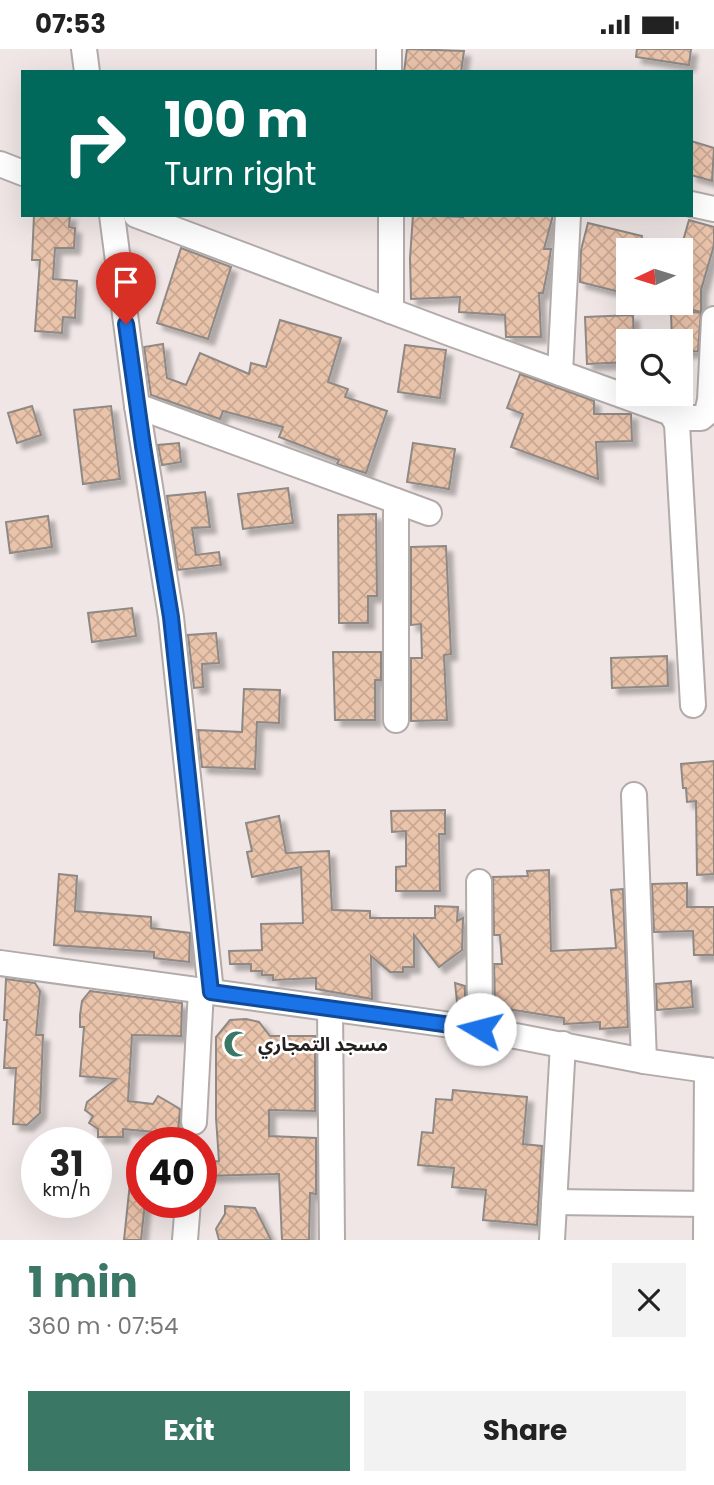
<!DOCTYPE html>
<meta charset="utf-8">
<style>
:root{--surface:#fff;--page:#f2f2f2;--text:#222;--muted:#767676;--accent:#3a7764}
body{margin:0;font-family:Poppins,"Noto Sans Arabic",sans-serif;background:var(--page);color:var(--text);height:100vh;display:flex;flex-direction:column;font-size:26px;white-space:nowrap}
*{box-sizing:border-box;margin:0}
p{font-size:23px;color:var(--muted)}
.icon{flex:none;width:38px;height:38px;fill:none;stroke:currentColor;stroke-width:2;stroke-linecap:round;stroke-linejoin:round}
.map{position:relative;height:1191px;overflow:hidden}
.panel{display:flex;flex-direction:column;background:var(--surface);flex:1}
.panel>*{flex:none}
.hud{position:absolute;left:21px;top:21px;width:672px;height:147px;border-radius:0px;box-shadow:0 7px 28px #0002;background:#00695c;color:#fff;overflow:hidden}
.needle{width:46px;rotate:266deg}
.fabs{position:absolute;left:616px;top:189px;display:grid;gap:14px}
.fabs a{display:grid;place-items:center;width:77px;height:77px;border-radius:0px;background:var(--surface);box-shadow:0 7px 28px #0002;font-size:35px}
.speed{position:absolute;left:21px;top:1078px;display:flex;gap:14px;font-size:35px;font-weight:700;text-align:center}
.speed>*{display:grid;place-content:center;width:91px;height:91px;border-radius:50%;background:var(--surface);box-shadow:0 7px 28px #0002;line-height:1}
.speed small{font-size:18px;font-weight:400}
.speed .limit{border:10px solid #d22;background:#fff;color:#111}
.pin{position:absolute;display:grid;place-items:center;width:60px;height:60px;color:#fff;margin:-72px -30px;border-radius:50% 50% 50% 0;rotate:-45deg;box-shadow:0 0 7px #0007}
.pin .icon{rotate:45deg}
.me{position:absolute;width:77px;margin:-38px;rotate:278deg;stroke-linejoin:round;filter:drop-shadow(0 0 5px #0008)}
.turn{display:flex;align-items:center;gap:24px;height:147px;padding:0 28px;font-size:32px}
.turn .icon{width:91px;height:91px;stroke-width:2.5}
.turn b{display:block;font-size:49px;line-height:60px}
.round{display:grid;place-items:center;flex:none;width:74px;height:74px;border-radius:0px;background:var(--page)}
.head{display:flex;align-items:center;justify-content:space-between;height:119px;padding:0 28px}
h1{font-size:42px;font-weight:700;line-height:52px;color:var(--accent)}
.button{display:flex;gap:14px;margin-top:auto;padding:14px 28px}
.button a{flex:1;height:80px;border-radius:0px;background:var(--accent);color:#fff;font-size:28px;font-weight:700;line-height:80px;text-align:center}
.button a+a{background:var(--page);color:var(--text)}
.status{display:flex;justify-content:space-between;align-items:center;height:49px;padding:0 35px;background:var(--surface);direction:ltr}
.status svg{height:19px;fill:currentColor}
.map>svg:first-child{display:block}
.building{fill:url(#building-cross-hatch);stroke:#8f8985;stroke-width:2;filter:url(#shadow)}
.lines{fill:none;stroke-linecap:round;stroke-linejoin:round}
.minor-casing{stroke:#b3abaa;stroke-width:28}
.minor{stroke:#fff;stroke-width:24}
.route-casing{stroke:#114b97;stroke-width:18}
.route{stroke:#1a73e8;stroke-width:12}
.labels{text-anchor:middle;stroke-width:5;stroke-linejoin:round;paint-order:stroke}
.poi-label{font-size:19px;font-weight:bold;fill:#23201f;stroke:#fff;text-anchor:start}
</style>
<div class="status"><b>07:53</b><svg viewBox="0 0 49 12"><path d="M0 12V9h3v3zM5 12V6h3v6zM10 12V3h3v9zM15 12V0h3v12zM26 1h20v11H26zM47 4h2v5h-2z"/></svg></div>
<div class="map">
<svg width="714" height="1191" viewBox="0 0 714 1191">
<defs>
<pattern id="building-cross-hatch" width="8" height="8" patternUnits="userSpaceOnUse" patternTransform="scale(1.75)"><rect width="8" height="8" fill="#eac3ab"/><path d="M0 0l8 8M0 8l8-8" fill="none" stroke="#c8a793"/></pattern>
<filter id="shadow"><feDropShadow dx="6" dy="6" stdDeviation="2" flood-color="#0004"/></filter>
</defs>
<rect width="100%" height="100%" fill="#efe6e5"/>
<!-- building -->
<g class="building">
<path d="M 407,0 L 464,2 L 461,23 L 404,23 Z"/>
<path d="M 637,0 L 691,0 L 689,16 L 636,8 Z"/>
<path d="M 691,92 L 714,99 L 712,132 L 691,126 Z"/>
<path d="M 34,166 L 70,166 L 69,178 L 75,179 L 74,199 L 55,199 L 53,230 L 77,232 L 75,269 L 63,268 L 62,284 L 35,282 L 40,211 L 32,211 Z"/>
<path d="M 413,166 L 463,168 L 463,166 L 553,166 L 544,200 L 551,200 L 548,219 L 543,244 L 539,244 L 541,288 L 506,288 L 505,266 L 459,263 L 460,248 L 411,250 L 410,209 Z"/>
<path d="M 689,171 L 714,178 L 714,196 L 701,241 L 701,263 L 681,258 L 681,199 Z"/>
<path d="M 588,174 L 642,187 L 639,201 L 628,201 L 628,245 L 580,233 L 581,201 Z"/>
<path d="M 181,199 L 231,218 L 208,290 L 157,274 Z"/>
<path d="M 701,263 L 698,302 L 681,303 L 681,292 L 672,292 L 671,264 Z"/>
<path d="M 633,266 L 634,292 L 628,292 L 628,313 L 587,315 L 585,268 Z"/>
<path d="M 280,271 L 341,289 L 328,333 L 348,340 L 345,348 L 387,362 L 366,424 L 337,415 L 339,411 L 279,388 L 283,378 L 223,362 L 220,370 L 151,346 L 144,298 L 163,295 L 167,329 L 186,336 L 200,304 L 249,325 L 251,314 L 266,318 Z"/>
<path d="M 405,296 L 446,301 L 440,349 L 398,343 Z"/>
<path d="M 520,325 L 594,352 L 594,365 L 631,365 L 632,392 L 596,393 L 598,430 L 511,398 L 523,365 L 507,359 Z"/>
<path d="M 32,357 L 41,386 L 17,394 L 8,364 Z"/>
<path d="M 111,357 L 120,430 L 83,435 L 74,361 Z"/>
<path d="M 179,394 L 181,413 L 162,416 L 158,396 Z"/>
<path d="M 413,394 L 455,400 L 449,440 L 407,433 Z"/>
<path d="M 288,439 L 293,474 L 243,480 L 238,445 Z"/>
<path d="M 205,443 L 210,478 L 192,479 L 196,506 L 219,503 L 221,516 L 178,521 L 167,447 Z"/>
<path d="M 376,465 L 377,547 L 368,547 L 368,574 L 339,574 L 338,466 Z"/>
<path d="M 48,467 L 52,498 L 10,504 L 6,473 Z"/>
<path d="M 446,497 L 451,605 L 444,606 L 447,671 L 411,672 L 411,609 L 422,609 L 421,575 L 411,576 L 411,498 Z"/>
<path d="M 132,559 L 136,587 L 92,593 L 88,564 Z"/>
<path d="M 216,584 L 219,614 L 202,615 L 203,638 L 194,639 L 188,586 Z"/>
<path d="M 333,603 L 381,603 L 381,631 L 375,631 L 375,671 L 335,671 Z"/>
<path d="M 667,607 L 668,637 L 612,639 L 611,609 Z"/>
<path d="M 244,640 L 280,641 L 279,674 L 257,673 L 255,720 L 202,718 L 198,681 L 242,683 Z"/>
<path d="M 714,712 L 714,825 L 697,826 L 696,752 L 687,753 L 686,739 L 683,739 L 681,715 Z"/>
<path d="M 445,761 L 445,785 L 439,785 L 440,842 L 396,842 L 396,818 L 406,817 L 406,782 L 392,783 L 391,762 Z"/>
<path d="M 279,767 L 286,804 L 329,802 L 332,861 L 370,862 L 370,869 L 435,869 L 435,857 L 458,858 L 457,872 L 463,869 L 462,901 L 439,918 L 414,886 L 414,918 L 403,918 L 403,923 L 390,923 L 371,907 L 372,950 L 316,940 L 316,929 L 273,931 L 273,926 L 262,926 L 262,922 L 251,922 L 251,915 L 230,915 L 229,902 L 262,901 L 261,875 L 303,874 L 301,818 L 252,828 L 247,803 L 252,802 L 246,774 Z"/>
<path d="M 549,821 L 551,902 L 616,899 L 611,841 L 623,840 L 628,978 L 600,980 L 600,973 L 564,975 L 564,969 L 495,958 L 494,915 L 502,915 L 500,886 L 494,886 L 493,828 L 528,827 L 527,822 Z"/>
<path d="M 59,825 L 77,827 L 75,862 L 151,868 L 151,879 L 190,884 L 189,913 L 154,909 L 154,903 L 54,896 Z"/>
<path d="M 687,834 L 687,858 L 714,858 L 714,906 L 694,906 L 693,882 L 654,883 L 652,835 Z"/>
<path d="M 6,930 L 35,934 L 40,942 L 36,986 L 43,986 L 40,1064 L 27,1076 L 13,1075 L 16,1019 L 4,1019 L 7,971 L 4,971 Z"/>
<path d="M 691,932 L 693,958 L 657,961 L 656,935 Z"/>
<path d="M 455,934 L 465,937 L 465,963 L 458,962 Z"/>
<path d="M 90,942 L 182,954 L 181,987 L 132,986 L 128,1052 L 153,1055 L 158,1047 L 180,1060 L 177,1094 L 153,1094 L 154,1083 L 123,1080 L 123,1088 L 98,1088 L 98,1080 L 89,1074 L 93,1067 L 85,1061 L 87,1053 L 116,1030 L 80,1027 L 84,978 L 80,978 L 80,966 L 82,952 Z"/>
<path d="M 246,970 L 259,973 L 270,987 L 315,987 L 315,1062 L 269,1061 L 269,1087 L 316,1089 L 316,1145 L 310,1144 L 309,1191 L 282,1191 L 279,1125 L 205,1127 L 206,1113 L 219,1112 L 216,1069 L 216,988 L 230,971 Z"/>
<path d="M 453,1041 L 527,1048 L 523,1095 L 542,1097 L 537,1176 L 483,1171 L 486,1141 L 452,1138 L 454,1119 L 418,1116 L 422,1083 L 433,1084 L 436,1050 L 452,1051 Z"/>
<path d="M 133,1105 L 142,1105 L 142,1153 L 145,1153 L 141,1191 L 124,1191 Z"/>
<path d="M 225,1157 L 255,1159 L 271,1191 L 219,1191 L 216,1180 L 225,1165 Z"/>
</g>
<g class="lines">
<!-- minor casing -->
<g class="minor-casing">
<g id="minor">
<path d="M 84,0 L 87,23"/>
<path d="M 389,0 L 389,23"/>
<path d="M 0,115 L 23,124"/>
<path d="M 691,155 L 714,160"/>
<path d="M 112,166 L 137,357 L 171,568 L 211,943"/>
<path d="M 136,166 L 452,285 L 671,364 L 677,375 L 693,656"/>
<path d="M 391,262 L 391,166"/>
<path d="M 560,324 L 568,166"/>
<path d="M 137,357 L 429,464"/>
<path d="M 675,369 L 701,369 L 707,364 L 710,351 L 714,270"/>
<path d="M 396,452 L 396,671"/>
<path d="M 634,746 L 644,1012"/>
<path d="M 479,833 L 480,980"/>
<path d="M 0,914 L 480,980 L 644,1012 L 714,1022"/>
<path d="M 330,959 L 332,1191"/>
<path d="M 194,1073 L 201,941"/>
<path d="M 554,1153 L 706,1155"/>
<path d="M 185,1191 L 188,1153"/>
<path d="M 552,1191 L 563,995"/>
<path d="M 706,1191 L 707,1021"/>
</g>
</g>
<!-- minor -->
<use href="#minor" class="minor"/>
</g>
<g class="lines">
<!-- route casing -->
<g class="route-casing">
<path id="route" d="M 126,275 L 143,397 L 171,568 L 211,943 L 480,980"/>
</g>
<!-- route -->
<use href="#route" class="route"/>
</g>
<!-- icons -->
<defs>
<g id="mosque-bare" transform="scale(2.1)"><path d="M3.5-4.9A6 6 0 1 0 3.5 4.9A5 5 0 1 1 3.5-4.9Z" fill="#3a7764" stroke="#fff" stroke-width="2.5" paint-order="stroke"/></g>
</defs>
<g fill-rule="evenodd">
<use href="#mosque-bare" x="237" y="995"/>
</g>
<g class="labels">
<!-- poi labels -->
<g class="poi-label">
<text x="258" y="1002">مسجد التمجاري</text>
</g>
</g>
</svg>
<div class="fabs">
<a><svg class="needle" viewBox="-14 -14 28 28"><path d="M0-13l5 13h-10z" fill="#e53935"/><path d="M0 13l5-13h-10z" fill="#767676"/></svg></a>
<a><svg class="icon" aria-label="search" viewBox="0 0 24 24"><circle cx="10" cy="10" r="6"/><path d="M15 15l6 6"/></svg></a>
</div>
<div class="speed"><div>31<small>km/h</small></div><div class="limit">40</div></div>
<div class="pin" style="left:126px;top:275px;background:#d93025"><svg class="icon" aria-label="arrive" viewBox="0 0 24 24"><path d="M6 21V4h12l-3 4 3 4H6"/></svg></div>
<svg class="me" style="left:480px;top:980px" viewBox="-20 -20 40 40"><circle r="19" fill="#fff"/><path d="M0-13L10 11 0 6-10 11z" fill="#1a73e8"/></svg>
<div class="hud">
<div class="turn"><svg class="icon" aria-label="right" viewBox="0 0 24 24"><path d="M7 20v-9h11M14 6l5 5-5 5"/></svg><div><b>100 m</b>Turn right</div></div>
</div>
</div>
<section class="panel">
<div class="head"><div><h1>1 min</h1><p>360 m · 07:54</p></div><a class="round"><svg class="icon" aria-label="close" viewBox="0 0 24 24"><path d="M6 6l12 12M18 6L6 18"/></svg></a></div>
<div class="button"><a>Exit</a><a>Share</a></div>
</section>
